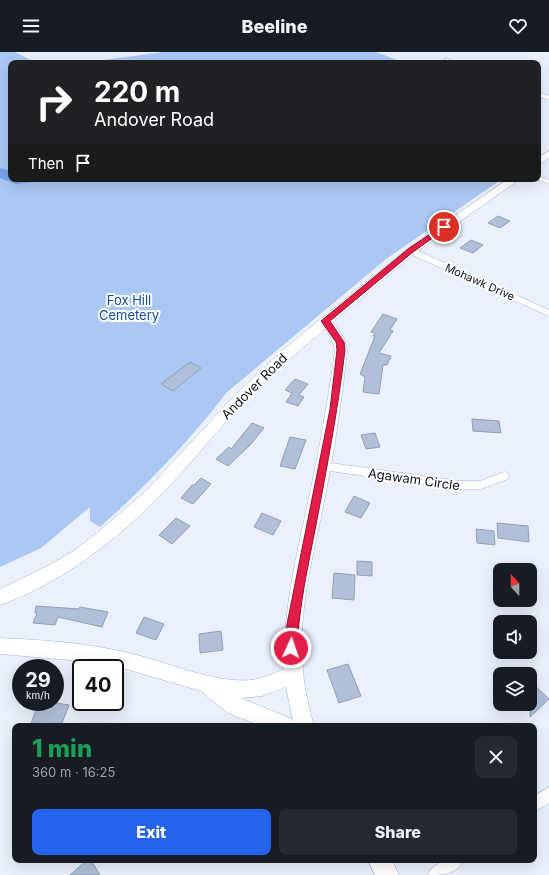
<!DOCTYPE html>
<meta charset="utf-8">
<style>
:root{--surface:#171b24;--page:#242831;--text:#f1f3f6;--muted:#9ea1a6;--accent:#2563eb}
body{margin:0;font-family:Inter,sans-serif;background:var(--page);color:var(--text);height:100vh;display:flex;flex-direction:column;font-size:15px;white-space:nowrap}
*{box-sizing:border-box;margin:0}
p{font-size:13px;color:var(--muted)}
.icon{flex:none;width:22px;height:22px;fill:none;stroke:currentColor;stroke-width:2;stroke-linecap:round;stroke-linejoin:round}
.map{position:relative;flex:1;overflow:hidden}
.sheet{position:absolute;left:12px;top:671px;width:525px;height:140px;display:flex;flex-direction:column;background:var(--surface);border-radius:8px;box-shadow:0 4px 16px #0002}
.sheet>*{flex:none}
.top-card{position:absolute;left:8px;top:8px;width:533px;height:122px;border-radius:8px;box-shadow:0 4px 16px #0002;background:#202124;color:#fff;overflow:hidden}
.needle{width:26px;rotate:339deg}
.controls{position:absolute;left:493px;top:511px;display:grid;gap:8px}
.controls a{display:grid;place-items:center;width:44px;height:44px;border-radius:8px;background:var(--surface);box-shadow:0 4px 16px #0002;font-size:20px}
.speed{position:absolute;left:12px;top:607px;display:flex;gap:8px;font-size:20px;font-weight:700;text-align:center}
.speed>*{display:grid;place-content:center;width:52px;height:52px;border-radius:50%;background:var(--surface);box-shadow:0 4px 16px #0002;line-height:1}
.speed small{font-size:10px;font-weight:400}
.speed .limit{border:2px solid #111;border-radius:6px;background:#fff;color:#111}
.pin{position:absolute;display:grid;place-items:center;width:34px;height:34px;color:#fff;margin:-17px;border:2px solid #fff;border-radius:50%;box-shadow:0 1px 4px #0007}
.me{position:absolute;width:44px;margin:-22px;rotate:3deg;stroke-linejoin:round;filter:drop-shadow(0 0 3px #0008)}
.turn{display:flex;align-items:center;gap:14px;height:84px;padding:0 20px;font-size:18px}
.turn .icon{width:52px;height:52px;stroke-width:2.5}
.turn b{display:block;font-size:28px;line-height:34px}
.then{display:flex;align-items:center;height:38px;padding:0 20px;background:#0003;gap:8px;font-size:15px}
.round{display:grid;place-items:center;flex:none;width:42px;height:42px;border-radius:8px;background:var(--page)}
.headline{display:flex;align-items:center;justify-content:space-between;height:68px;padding:0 20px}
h1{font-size:24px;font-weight:800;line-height:30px;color:#1e9e55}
.action{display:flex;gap:8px;margin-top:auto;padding:8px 20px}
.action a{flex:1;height:46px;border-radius:8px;background:var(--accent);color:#fff;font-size:16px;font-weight:800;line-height:46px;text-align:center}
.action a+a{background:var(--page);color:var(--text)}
header{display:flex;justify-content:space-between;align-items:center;height:52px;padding:0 20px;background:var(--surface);font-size:18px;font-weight:800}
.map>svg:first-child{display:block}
.green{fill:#abc7f4}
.water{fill:#78a4ea}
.building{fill:#b0c0d8;stroke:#91a0b7}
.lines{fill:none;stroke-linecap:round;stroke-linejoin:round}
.street-casing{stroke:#a5b4cc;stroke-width:1}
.secondary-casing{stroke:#a5b4cc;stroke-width:1}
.street{fill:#fff;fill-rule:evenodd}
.secondary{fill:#fff;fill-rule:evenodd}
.route{fill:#e11d48;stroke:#92132f}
.labels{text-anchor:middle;stroke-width:4;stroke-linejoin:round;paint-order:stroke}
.far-street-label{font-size:11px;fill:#0b1018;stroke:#fff}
.park-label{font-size:13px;fill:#144899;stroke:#fff}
.street-label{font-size:13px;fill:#0b1018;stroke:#fff}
</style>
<header><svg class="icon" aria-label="menu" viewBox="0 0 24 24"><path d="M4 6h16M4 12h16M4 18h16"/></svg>Beeline<svg class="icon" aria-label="heart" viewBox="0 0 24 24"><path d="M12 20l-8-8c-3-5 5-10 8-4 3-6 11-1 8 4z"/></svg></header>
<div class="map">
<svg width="549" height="823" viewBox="0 0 549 823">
<rect width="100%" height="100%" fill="#eaf1fb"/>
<!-- green -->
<g class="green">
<path d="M 0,0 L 15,0 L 36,11 L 11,11 L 11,127 L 502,127 L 386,207 L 226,341 C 189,390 146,434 100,475 L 90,469 L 90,455 L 41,496 L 0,515 Z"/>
<path d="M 163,0 L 376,0 L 405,11 L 82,11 Z"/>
</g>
<!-- water -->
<path class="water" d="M 0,116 L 11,119 L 11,127 L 33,127 L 34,130 L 16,132 L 0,126 Z"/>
<!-- building -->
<g class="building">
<path d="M 498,164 L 510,169 L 500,176 L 488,171 Z"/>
<path d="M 471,188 L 483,193 L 473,201 L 460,196 Z"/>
<path d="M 383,262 L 397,267 L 390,278 L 393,279 L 379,301 L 391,304 L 387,313 L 383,313 L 379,342 L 363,340 L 365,325 L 360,322 L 375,284 L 373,284 L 375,281 L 371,280 Z"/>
<path d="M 190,310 L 201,316 L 173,339 L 161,332 Z"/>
<path d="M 295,327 L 308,332 L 299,343 L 304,345 L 298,354 L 286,350 L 292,341 L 285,338 Z"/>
<path d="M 472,367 L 499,369 L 501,381 L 473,379 Z"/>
<path d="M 252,371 L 264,376 L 251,392 L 228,414 L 216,407 L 229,395 L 231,397 Z"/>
<path d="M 375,381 L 380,395 L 366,397 L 361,383 Z"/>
<path d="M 290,385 L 306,388 L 295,417 L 280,414 Z"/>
<path d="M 201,426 L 211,432 L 193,452 L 181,446 L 192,433 L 194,433 Z"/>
<path d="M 354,444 L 370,451 L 361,466 L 345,460 Z"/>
<path d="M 262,461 L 281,469 L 273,483 L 254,475 Z"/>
<path d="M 176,466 L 190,474 L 172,492 L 159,483 Z"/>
<path d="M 497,471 L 528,474 L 529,490 L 498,486 Z"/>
<path d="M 476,477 L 494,479 L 495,493 L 477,491 Z"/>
<path d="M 357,509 L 372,510 L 372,524 L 357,523 Z"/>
<path d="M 334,521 L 355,523 L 354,548 L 332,546 Z"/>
<path d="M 36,554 L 79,557 L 80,555 L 108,560 L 102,575 L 58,565 L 55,573 L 33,571 L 37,561 L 35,561 Z"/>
<path d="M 144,565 L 164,572 L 156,588 L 136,581 Z"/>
<path d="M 221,579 L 223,598 L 200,601 L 199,582 Z"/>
<path d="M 348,612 L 361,644 L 339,651 L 327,618 Z"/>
<path d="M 530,629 L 549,647 L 530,665 Z"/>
<path d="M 51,650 L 69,653 L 61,674 L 30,674 L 38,653 L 49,655 Z"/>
<path d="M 87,808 L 91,808 L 100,823 L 70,823 Z"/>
</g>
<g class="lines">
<!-- street casing -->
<g class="street-casing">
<g id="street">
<path d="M 446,6 L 456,10 L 457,11 L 444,9 Z"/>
<path d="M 538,40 L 549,44 L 549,48 L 538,44 Z"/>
<path d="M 538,124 L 549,128 L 549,132 L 536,127 L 538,127 Z"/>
<path d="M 408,197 L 414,197 L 549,258 L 549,264 L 408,201 Z"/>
<path d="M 323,410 L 459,429 L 480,429 L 504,420 L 508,421 L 509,424 L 508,427 L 481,437 L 459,437 L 323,418 L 319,417 L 318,414 L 319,411 Z"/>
<path d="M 549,735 L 549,751 L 534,760 L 534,744 Z"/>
<path d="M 443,808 L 463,808 C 457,823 442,823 428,823 L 430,818 Z"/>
</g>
</g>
<!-- secondary casing -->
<g class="secondary-casing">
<g id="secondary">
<path d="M 549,99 L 549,106 L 538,113 L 538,106 Z"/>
<path d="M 508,127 L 520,127 L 415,201 L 333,270 L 344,286 L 347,298 C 342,349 334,400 324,450 C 313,505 297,561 303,618 C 304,637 309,655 314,674 L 261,674 L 228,661 L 201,639 L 126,617 L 82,609 L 0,602 L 0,586 C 39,588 77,590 115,598 C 157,605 210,632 252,628 C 263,626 274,622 284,617 C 283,560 296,506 308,450 C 319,400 328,349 335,298 L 331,286 L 325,277 C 297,300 270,324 244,350 C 214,381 188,416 157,447 C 111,492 61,531 0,553 L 0,537 L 48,514 L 75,498 L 97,481 L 147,438 L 234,344 L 290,292 L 407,197 ZM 286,635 L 293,669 L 292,667 L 241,646 L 262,644 Z"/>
<path d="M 368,808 L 392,808 L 399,823 L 375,823 Z"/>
</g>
</g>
<!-- street -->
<use href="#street" class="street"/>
<!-- secondary -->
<use href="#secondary" class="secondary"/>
</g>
<!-- route -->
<path class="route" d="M 442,174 L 448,175 L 413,200 L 330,269 L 344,290 L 345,298 C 338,357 327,415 316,473 C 308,514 299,554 297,596 L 295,600 L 291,601 L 287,600 L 286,596 L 287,572 L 330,357 L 337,298 L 336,290 L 321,269 L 408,197 Z"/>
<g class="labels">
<!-- far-street labels -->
<g class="far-street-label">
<text transform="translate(480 230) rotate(24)" y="4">Mohawk Drive</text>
</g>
<!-- park labels -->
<g class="park-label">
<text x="129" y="253">Fox Hill<tspan x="129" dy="15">Cemetery</tspan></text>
</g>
<!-- street labels -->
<g class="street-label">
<text transform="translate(254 334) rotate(-45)" y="5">Andover Road</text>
<text transform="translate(414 427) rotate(8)" y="5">Agawam Circle</text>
</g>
</g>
</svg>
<div class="controls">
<a><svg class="needle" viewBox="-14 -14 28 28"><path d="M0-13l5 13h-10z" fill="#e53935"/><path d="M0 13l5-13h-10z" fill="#9ea1a6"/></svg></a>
<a><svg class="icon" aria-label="sound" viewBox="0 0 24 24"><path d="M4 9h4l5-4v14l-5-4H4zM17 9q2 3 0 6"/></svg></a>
<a><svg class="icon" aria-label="layers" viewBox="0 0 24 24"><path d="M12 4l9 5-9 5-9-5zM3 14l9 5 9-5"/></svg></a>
</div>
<div class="speed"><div>29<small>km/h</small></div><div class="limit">40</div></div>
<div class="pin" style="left:444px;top:175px;background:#d93025"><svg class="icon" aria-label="arrive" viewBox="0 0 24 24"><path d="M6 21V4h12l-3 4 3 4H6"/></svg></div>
<svg class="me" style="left:291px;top:596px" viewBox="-20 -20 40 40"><circle r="17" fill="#e11d48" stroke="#fff" stroke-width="3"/><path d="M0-11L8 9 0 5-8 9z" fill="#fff"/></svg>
<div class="top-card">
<div class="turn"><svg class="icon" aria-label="right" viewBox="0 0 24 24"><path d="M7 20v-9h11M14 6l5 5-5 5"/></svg><div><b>220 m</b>Andover Road</div></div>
<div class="then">Then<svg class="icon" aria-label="arrive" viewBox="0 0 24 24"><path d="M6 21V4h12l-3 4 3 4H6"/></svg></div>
</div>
<section class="sheet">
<div class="headline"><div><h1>1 min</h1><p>360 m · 16:25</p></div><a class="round"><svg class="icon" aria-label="close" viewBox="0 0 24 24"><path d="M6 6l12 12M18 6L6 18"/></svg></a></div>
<div class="action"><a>Exit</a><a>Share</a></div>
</section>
</div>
